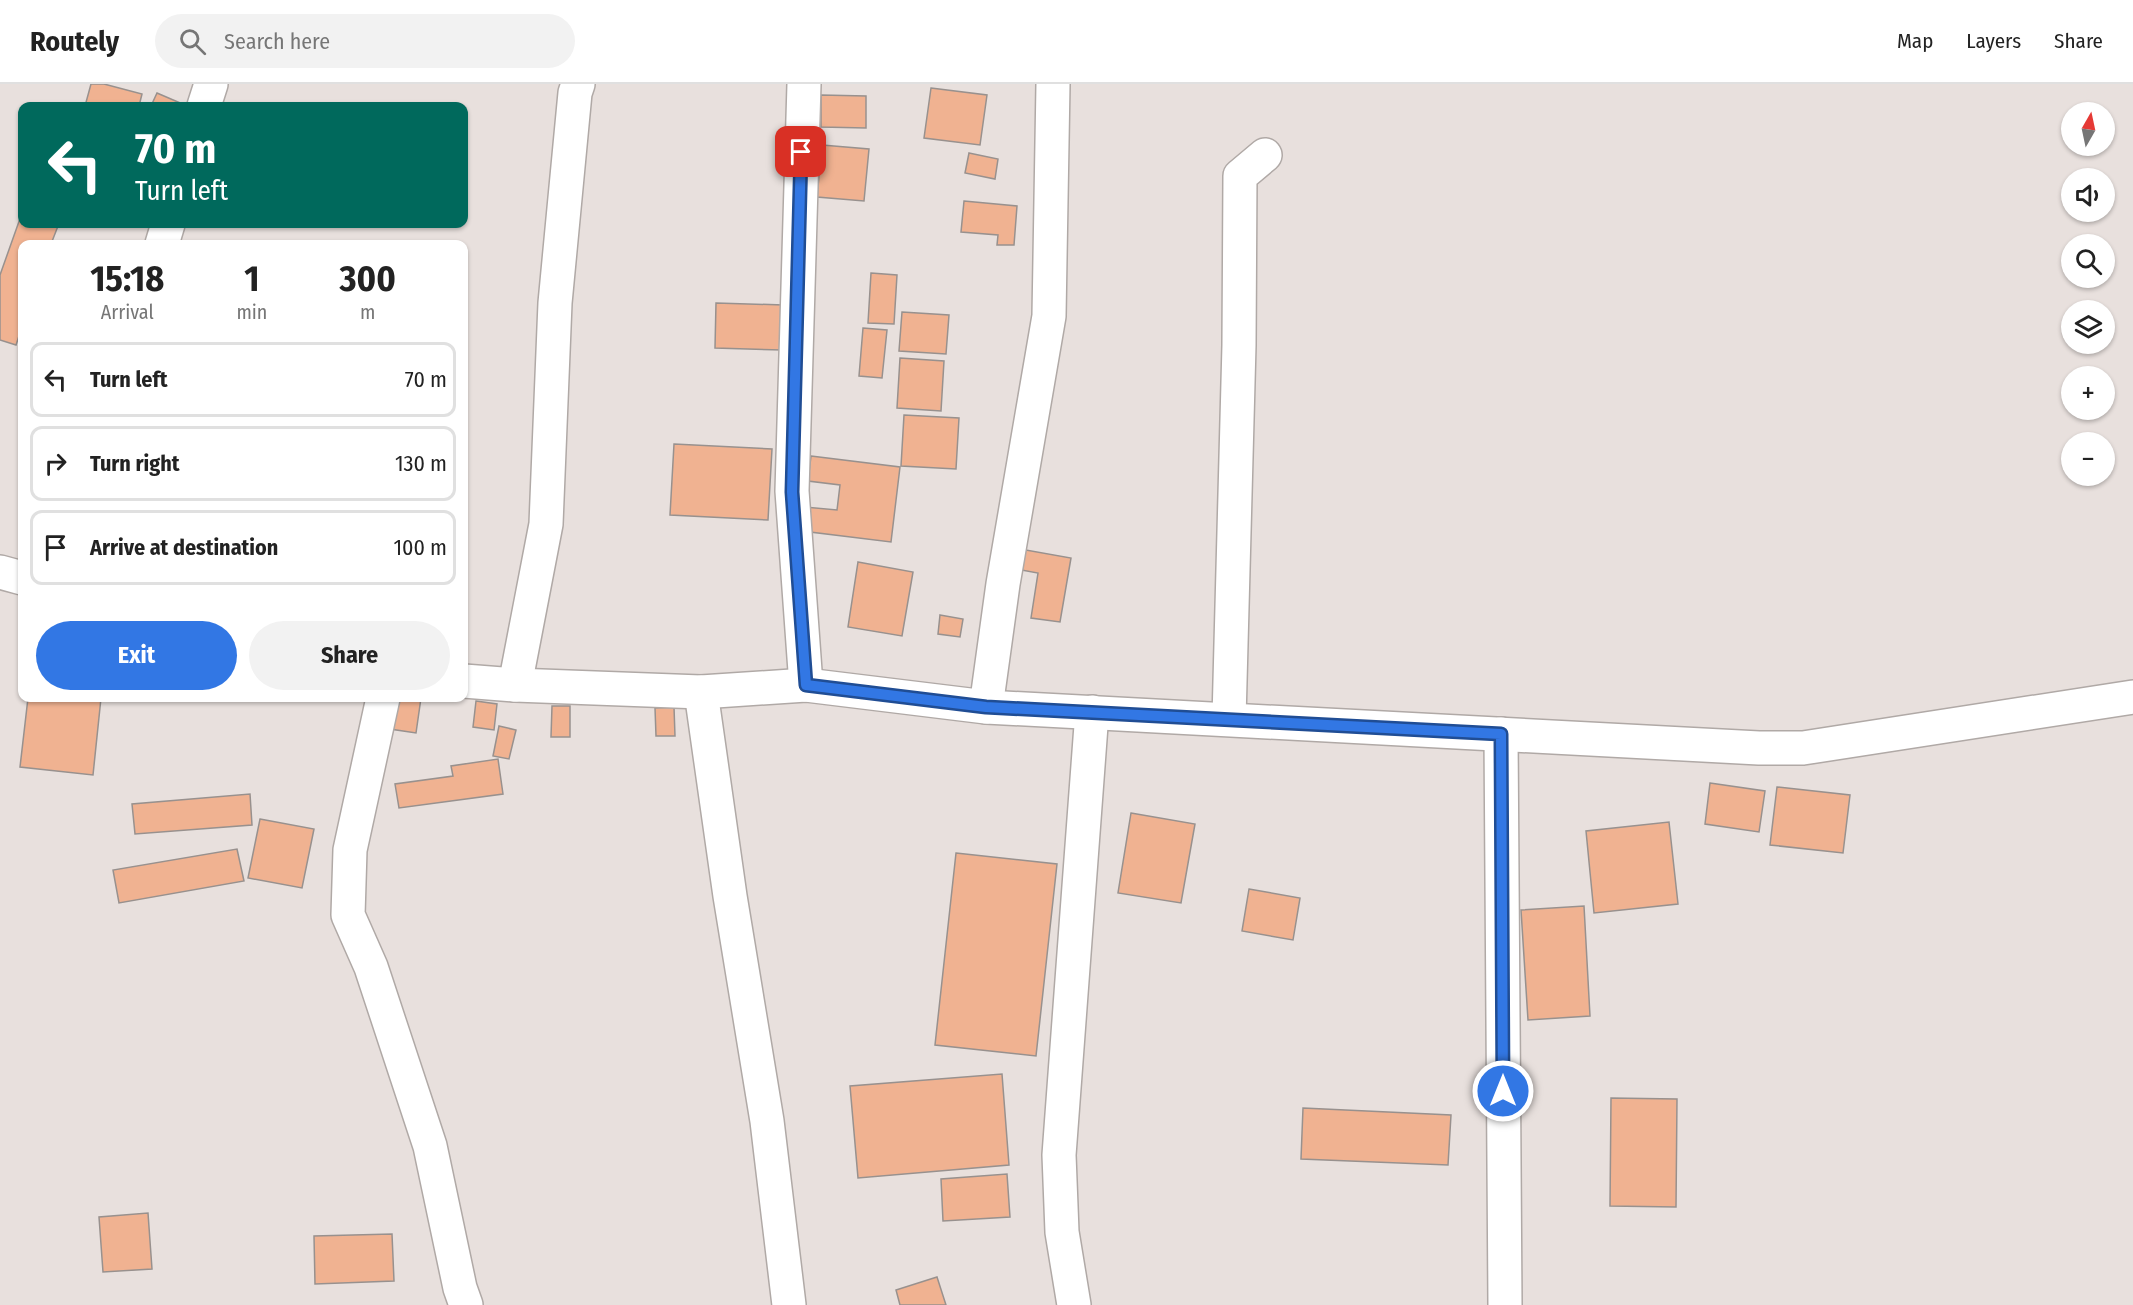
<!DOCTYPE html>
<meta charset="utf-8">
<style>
:root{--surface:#fff;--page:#f2f2f2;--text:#222;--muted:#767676;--line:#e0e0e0;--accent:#3277e4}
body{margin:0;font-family:"Fira Sans Condensed",sans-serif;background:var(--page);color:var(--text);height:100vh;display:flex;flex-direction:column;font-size:22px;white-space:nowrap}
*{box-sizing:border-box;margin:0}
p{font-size:20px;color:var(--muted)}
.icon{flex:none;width:33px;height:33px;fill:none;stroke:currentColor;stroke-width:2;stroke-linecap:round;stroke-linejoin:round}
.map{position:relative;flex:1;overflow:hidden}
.sheet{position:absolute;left:18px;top:156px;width:450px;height:462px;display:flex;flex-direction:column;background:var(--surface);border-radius:12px;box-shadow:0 2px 4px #0004}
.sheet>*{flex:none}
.banner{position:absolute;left:18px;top:18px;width:450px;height:126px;border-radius:12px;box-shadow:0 2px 4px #0004;background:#00695c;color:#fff;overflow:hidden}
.needle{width:39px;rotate:9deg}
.tools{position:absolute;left:2061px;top:18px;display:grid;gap:12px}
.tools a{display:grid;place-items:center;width:54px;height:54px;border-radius:50%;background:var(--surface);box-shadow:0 2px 4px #0004;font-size:30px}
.pin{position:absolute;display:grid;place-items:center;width:51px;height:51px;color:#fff;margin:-26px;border-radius:12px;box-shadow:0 3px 9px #0006}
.me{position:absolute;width:66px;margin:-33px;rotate:0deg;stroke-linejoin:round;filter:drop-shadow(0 0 4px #0008)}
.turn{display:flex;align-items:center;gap:21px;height:126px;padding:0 18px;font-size:27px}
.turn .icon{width:78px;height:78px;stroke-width:2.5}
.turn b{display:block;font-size:42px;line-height:51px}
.eta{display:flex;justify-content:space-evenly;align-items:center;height:102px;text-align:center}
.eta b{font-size:36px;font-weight:700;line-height:42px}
.action{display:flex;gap:12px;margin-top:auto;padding:12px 18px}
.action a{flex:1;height:69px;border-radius:36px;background:var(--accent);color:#fff;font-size:24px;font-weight:700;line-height:69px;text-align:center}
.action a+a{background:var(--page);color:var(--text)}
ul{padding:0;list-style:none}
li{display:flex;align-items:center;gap:18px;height:75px;margin:0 12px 9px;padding:0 6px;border:3px solid var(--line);border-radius:12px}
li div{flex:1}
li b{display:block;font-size:22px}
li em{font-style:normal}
header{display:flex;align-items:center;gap:36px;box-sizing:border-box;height:84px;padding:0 30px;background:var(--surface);border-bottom:2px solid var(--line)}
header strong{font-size:28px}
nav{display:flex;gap:33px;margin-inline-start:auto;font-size:21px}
.search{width:420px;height:54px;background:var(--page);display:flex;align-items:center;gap:15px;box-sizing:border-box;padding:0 21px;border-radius:33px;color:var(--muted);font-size:22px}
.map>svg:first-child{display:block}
.building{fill:#f0b291;stroke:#98918e;stroke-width:1.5}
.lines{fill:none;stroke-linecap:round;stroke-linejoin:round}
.minor-casing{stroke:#b0a9a6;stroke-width:36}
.minor{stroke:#fff;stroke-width:33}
.route-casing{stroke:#204d94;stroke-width:15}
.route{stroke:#3277e4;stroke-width:10}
</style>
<header>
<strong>Routely</strong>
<div class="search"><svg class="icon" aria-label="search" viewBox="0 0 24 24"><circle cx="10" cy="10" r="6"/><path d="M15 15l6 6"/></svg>Search here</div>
<nav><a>Map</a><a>Layers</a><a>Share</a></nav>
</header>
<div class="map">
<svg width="2133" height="1221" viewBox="0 0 2133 1221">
<rect width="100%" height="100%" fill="#e8e0dd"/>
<!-- building -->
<g class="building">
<path d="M 91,0 L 104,0 L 142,10 L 139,22 L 85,22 Z"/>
<path d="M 931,4 L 987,11 L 980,61 L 924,54 Z"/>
<path d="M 157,9 L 185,21 L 185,22 L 151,22 Z"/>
<path d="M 821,11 L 866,12 L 866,44 L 821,43 Z"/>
<path d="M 822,61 L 869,65 L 864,117 L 817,113 Z"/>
<path d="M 969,69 L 998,75 L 995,95 L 965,89 Z"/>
<path d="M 964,117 L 1017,122 L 1014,161 L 997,161 L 998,151 L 961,148 Z"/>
<path d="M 22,129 L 22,140 L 51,140 L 58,142 L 51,160 L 22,160 L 22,243 L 16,261 L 0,256 L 0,191 Z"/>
<path d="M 871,189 L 897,191 L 894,240 L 868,239 Z"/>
<path d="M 716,219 L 783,221 L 782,266 L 715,264 Z"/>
<path d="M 902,228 L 949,231 L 946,270 L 899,267 Z"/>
<path d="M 863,244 L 887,246 L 882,294 L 859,292 Z"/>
<path d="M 900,274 L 944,277 L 941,327 L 897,324 Z"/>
<path d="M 904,331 L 959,334 L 956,385 L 901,382 Z"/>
<path d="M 674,360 L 772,365 L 768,436 L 670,431 Z"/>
<path d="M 811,372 L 900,383 L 891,458 L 802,447 L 805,423 L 837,426 L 840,401 L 808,397 Z"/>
<path d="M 1014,464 L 1071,474 L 1060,538 L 1031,534 L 1038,489 L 1011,484 Z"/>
<path d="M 858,478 L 913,488 L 902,552 L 848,543 Z"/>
<path d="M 940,531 L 963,535 L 960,553 L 938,550 Z"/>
<path d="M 28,614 L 101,614 L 93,691 L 20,683 Z"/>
<path d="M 394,614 L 421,614 L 416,649 L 390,645 Z"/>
<path d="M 476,617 L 497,620 L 494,646 L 473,643 Z"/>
<path d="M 552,622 L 570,622 L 570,653 L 551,653 Z"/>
<path d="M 674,623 L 675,652 L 656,652 L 655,624 Z"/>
<path d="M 499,642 L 516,646 L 509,675 L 493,672 Z"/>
<path d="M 498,675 L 503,710 L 399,724 L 395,700 L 453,692 L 451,682 Z"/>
<path d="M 1710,699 L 1765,707 L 1759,748 L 1705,740 Z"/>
<path d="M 1777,703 L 1850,711 L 1843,769 L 1770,761 Z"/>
<path d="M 250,710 L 252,741 L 135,750 L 132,720 Z"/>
<path d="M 1131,729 L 1195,740 L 1181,819 L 1118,809 Z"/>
<path d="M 260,735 L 314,745 L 302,804 L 248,794 Z"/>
<path d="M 1669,738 L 1678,820 L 1594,829 L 1586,747 Z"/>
<path d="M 237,765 L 244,797 L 119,819 L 113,786 Z"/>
<path d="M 956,769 L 1057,780 L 1036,972 L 935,961 Z"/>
<path d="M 1249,805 L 1300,814 L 1293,856 L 1242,847 Z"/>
<path d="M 1584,822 L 1590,932 L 1528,936 L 1521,826 Z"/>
<path d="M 1002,990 L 1009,1081 L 858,1094 L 850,1002 Z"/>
<path d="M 1611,1014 L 1677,1015 L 1676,1123 L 1610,1122 Z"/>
<path d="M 1303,1024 L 1451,1031 L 1448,1081 L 1301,1075 Z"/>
<path d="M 1007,1090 L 1010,1133 L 943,1137 L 941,1095 Z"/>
<path d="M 148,1129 L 152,1185 L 103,1188 L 99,1133 Z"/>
<path d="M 392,1150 L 394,1197 L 315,1200 L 314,1152 Z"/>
<path d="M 937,1193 L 946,1221 L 900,1221 L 896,1206 Z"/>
</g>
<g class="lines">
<!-- minor casing -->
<g class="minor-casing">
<g id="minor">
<path d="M 804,0 L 792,407 L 806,601"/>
<path d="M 204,22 L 211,0"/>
<path d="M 162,160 L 168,140"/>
<path d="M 0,488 L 22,494"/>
<path d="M 464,597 L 515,601 L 701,608 L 806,601 L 986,623 L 1759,664 L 1803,664 L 2133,613"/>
<path d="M 515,601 L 546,440 L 555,219 L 575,9 L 578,0"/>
<path d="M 701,608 L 730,812 L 767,1037 L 789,1221"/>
<path d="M 383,614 L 350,766 L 348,831 L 371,883 L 430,1062 L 460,1204 L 466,1221"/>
<path d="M 986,623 L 1003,500 L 1049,232 L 1053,0"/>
<path d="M 1229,635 L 1239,261 L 1240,92 L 1265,71"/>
<path d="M 1501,650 L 1505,1221"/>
<path d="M 1074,1221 L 1062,1148 L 1059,1071 L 1092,628"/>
</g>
</g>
<!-- minor -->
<use href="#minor" class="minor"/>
</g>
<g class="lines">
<!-- route casing -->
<g class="route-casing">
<path id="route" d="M 801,68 L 792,408 L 806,601 L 986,623 L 1501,650 L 1503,1007"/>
</g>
<!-- route -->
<use href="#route" class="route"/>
</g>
</svg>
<div class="tools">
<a><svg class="needle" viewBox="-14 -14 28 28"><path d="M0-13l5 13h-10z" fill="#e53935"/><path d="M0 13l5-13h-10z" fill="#767676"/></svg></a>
<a><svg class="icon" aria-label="sound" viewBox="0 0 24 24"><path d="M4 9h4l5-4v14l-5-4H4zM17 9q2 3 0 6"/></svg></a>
<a><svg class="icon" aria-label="search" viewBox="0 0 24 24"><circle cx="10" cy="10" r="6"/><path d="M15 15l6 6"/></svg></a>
<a><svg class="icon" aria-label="layers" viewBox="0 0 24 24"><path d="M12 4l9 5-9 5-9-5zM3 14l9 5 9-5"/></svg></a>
<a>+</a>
<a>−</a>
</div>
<div class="pin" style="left:801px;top:68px;background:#d93025"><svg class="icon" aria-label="arrive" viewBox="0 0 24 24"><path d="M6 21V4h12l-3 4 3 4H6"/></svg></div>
<svg class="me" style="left:1503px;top:1007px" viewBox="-20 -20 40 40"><circle r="17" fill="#3277e4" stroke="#fff" stroke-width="3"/><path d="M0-11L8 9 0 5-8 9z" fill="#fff"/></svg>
<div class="banner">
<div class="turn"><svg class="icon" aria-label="left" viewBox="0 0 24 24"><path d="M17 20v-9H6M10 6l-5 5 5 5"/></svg><div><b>70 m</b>Turn left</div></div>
</div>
<section class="sheet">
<div class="eta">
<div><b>15:18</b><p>Arrival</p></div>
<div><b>1</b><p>min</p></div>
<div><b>300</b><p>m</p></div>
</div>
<ul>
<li><svg class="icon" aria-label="left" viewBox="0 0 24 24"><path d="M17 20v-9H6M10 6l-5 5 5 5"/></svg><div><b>Turn left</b></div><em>70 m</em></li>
<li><svg class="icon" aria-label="right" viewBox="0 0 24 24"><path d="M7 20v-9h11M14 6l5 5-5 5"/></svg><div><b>Turn right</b></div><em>130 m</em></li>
<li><svg class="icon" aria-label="arrive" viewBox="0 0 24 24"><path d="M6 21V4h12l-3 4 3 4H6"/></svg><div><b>Arrive at destination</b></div><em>100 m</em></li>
</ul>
<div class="action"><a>Exit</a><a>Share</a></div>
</section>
</div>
